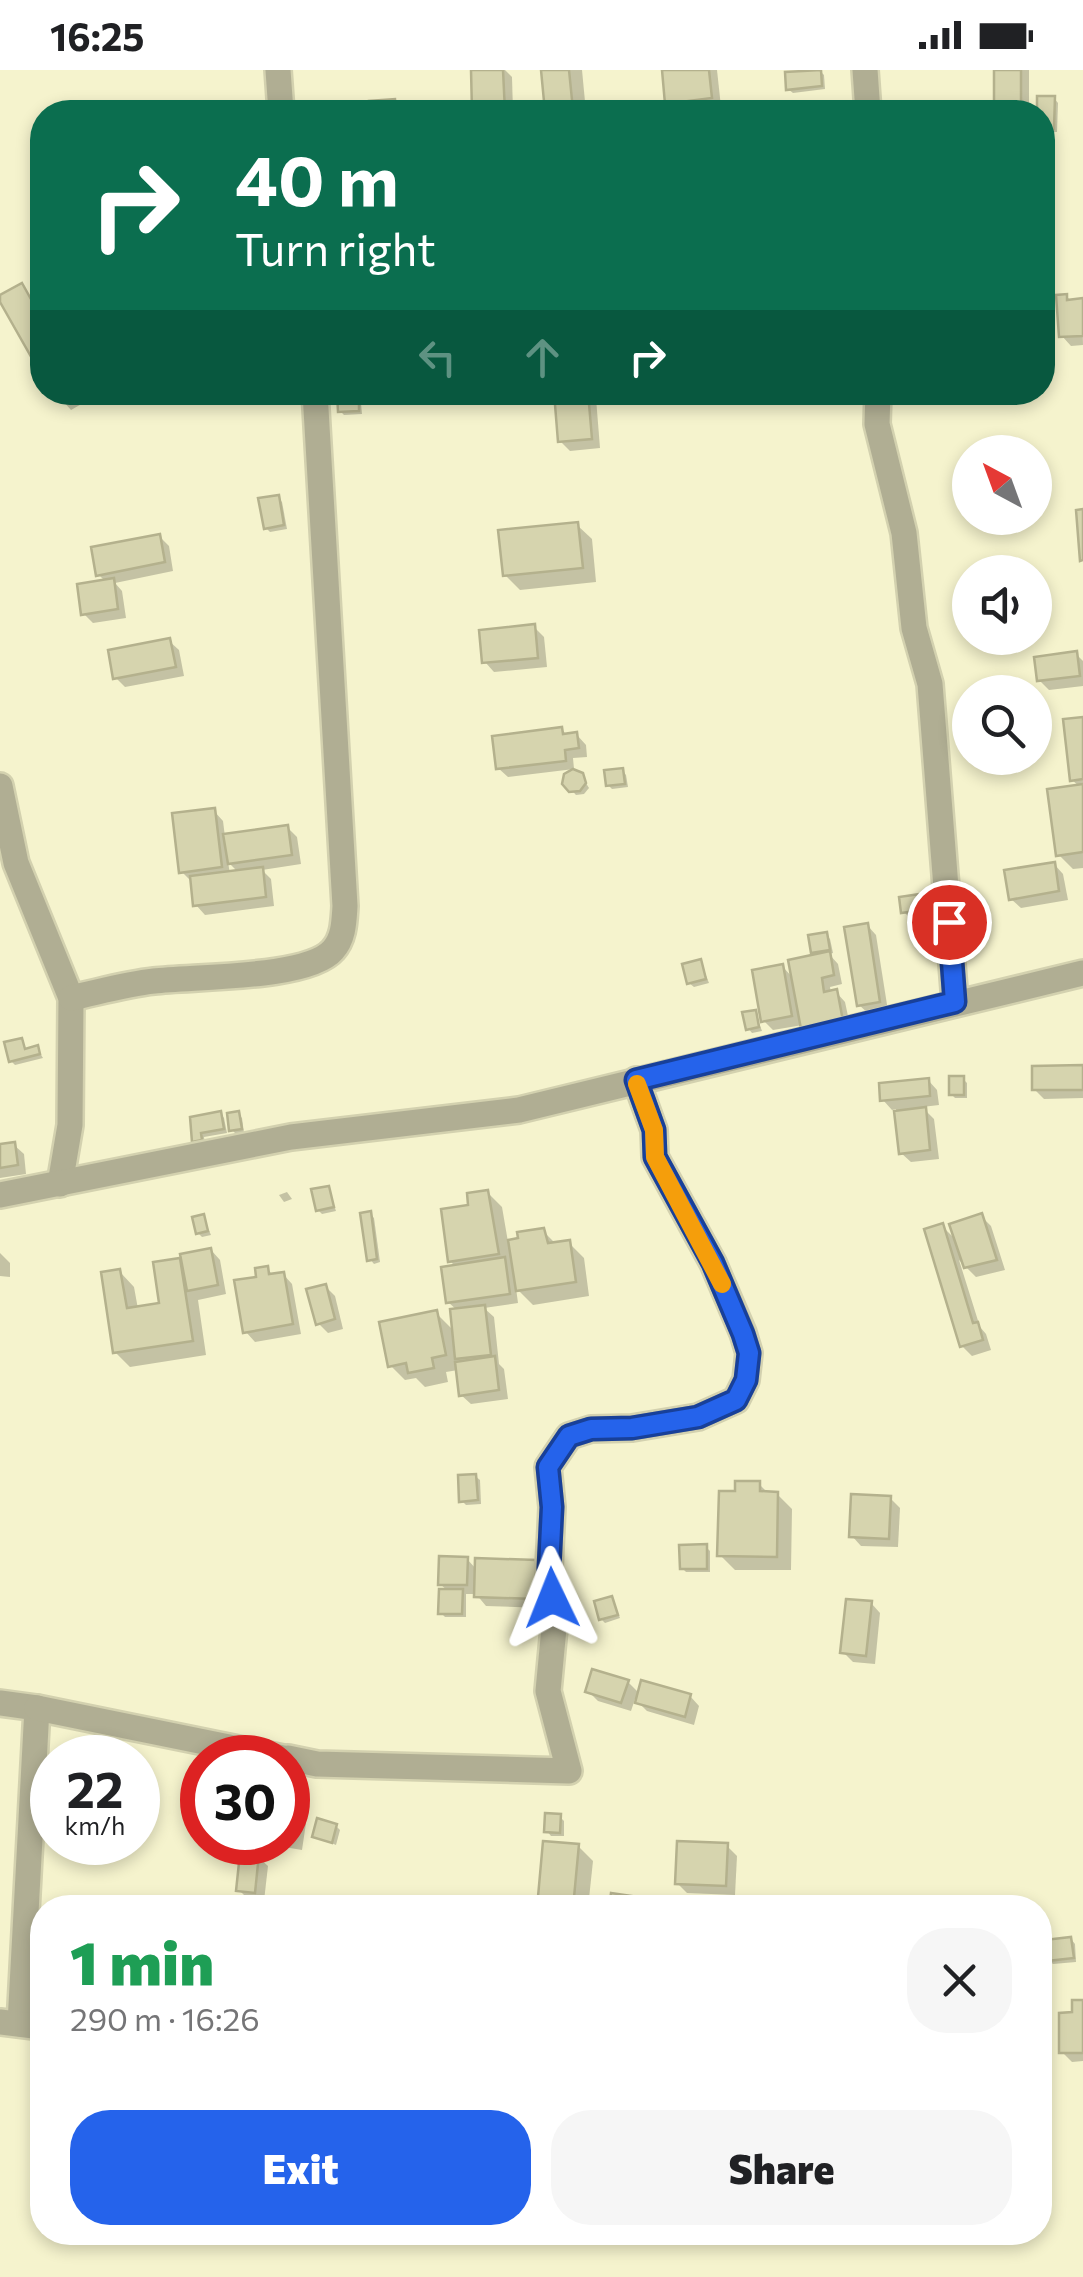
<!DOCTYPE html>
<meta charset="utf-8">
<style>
:root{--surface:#fff;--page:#f6f6f6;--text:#202124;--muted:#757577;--accent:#2563eb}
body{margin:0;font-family:Commissioner,sans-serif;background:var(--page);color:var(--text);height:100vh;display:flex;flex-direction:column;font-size:38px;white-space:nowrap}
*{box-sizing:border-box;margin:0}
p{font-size:32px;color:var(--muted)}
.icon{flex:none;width:55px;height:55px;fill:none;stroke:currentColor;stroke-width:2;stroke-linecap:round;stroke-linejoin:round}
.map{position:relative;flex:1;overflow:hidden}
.panel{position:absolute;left:30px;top:1825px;width:1022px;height:350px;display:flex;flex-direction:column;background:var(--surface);border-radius:40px;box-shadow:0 5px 15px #0003}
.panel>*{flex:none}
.guide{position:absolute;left:30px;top:30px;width:1025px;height:305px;border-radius:40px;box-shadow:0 5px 15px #0003;background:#0b6e4f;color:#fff;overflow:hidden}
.needle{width:65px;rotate:319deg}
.controls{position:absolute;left:952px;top:365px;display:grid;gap:20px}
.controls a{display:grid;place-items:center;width:100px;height:100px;border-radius:50%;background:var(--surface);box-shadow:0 5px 15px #0003;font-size:50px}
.speed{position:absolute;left:30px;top:1665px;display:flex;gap:20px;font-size:50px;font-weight:700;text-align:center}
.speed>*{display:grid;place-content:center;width:130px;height:130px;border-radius:50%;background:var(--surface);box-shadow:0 5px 15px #0003;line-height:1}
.speed small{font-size:25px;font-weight:400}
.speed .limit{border:15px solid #d22;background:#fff;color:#111}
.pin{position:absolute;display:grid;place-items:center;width:85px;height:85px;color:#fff;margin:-42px;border:5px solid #fff;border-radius:50%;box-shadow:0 2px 10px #0007}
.me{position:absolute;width:110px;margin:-55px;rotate:358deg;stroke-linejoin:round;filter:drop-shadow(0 0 8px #0008)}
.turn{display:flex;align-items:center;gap:35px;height:210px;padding:0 40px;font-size:45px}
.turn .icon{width:130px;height:130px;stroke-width:2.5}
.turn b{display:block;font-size:70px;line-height:85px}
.lanes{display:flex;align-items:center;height:95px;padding:0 40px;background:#0003;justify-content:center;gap:50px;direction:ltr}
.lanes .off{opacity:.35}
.round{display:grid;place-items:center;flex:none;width:105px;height:105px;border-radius:40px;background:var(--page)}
.headline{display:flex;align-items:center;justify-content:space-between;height:170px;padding:0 40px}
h1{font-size:60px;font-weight:800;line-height:75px;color:#1e9e55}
.cta{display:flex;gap:20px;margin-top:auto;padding:20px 40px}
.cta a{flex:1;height:115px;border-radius:40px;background:var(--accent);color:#fff;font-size:40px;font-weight:800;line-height:115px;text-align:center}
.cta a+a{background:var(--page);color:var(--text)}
.status{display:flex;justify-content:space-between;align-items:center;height:70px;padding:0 50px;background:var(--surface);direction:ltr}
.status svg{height:28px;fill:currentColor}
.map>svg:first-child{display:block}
.shadow{fill:#0003;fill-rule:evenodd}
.building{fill:#d6d4ae;stroke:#b4b18d;stroke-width:2.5}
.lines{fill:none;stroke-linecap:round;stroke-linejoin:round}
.minor-casing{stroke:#d3d1af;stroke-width:30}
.minor{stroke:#b0ae93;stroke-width:25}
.route-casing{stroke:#184099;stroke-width:25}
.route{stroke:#2563eb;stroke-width:18}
.slow{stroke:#f59e0b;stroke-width:18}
</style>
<div class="status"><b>16:25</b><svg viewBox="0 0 49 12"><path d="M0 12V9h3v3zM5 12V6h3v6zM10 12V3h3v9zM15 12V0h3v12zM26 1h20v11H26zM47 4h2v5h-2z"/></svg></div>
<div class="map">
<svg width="1083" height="2207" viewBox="0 0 1083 2207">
<rect width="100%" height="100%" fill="#f5f3cd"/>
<!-- shadow -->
<g class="shadow">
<path d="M 474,0 L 505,0 L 512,7 L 513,42 L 475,42 Z"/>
<path d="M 544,0 L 582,0 L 586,42 L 548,42 Z"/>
<path d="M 664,0 L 717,0 L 721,37 L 677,42 L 667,32 Z"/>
<path d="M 819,0 L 824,5 L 825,19 L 793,23 L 788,19 Z"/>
<rect x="996" y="0" width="33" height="42"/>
<path d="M 1040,28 L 1054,28 L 1058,33 L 1057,62 L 1042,62 Z"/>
<path d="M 394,31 L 404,42 L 372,42 L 371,33 Z"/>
<path d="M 21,216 L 42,242 L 42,301 L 0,228 Z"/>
<path d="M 1066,226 L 1072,232 L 1082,231 L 1083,275 L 1071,276 L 1062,266 Z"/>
<path d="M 55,322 L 89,322 L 92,328 L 71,340 Z"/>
<path d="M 339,322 L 360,322 L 362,344 L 344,345 L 340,341 Z"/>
<path d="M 556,322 L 590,322 L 596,328 L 600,378 L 570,381 L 560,371 Z"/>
<path d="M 981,322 L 981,328 L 921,322 Z"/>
<path d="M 278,428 L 282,432 L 287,459 L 270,462 L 266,458 Z"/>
<path d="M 577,455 L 592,469 L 596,512 L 520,520 L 505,505 Z"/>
<path d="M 159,466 L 169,476 L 173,501 L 115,513 L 122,521 L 126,548 L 93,553 L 84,544 L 106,512 L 99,505 Z"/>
<path d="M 534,557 L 544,567 L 547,597 L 494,602 L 485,592 Z"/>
<path d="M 169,571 L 179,580 L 184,606 L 125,617 L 116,608 Z"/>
<path d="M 1076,584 L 1083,591 L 1083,616 L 1049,620 L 1039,610 Z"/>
<path d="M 1083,650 L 1083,798 L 1073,799 L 1058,784 L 1080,717 L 1072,710 Z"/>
<path d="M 562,660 L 568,666 L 577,665 L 586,675 L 587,687 L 573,688 L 574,699 L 508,707 L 498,698 Z"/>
<path d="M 622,700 L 626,705 L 628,717 L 612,719 L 608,715 Z"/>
<path d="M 581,705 L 589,718 L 584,724 L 576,725 L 565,713 Z"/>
<path d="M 214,741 L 223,751 L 225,767 L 287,757 L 297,767 L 301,794 L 262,800 L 271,809 L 274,836 L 205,845 L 196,835 L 191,811 L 182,802 ZM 228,792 L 239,803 L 230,804 Z"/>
<path d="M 1054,794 L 1063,804 L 1068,830 L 1021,838 L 1011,829 Z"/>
<path d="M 920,827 L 924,831 L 926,844 L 908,846 L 904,842 Z"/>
<path d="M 867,855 L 876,865 L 888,941 L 869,944 L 859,935 Z"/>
<path d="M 826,865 L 830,869 L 833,883 L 829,884 L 838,894 L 842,914 L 830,917 L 831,923 L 836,922 L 845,932 L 851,960 L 803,955 L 773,960 L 764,951 L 782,896 L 794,909 L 818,886 L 813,882 Z"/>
<path d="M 700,891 L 709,913 L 694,917 L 689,913 Z"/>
<path d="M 755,942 L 762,961 L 752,963 L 748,958 Z"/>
<path d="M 21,971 L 27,981 L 37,978 L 43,988 L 15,995 L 11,991 Z"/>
<path d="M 1083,998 L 1083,1028 L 1044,1029 L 1034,1019 Z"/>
<path d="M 963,1009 L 967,1013 L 967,1028 L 955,1028 L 951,1024 Z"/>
<path d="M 928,1010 L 937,1020 L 939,1035 L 922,1037 L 934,1049 L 939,1089 L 911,1092 L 901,1083 L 896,1039 L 892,1040 L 883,1030 Z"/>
<path d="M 220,1043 L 224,1048 L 227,1063 L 204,1067 L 205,1074 L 198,1075 L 194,1071 L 193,1049 Z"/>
<path d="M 238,1044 L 242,1048 L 244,1063 L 236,1064 L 232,1060 Z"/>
<path d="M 14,1075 L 24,1084 L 26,1104 L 0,1108 L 0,1077 Z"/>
<path d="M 328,1118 L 336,1141 L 322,1144 L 318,1140 Z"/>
<path d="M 287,1122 L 292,1129 L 284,1132 L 279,1125 Z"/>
<path d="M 488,1123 L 502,1137 L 508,1172 L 543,1161 L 557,1175 L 569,1173 L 584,1188 L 589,1226 L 533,1235 L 516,1218 L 518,1233 L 484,1238 L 494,1247 L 499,1294 L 504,1299 L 508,1329 L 471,1334 L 461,1325 L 458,1300 L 446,1302 L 448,1312 L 425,1317 L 416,1308 L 405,1310 L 390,1295 L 436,1243 L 455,1262 L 458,1241 L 448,1232 L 456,1197 L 450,1191 L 471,1137 Z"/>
<path d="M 370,1144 L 374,1148 L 380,1192 L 374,1194 L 370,1189 Z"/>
<path d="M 981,1146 L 991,1156 L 1005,1200 L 976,1207 L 959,1190 L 980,1257 L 986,1264 L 991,1280 L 972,1286 L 962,1276 L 942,1156 L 958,1172 Z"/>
<path d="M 203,1147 L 211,1165 L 202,1167 L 198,1163 Z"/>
<path d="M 211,1180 L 220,1190 L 226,1224 L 198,1230 L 206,1285 L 130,1297 L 115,1282 L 120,1202 L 134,1217 L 138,1239 L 162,1235 L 179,1191 L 185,1197 Z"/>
<path d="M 0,1183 L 10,1193 L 10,1207 L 0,1206 Z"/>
<path d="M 267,1199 L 274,1206 L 283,1204 L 292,1214 L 301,1264 L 255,1272 L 246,1262 L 259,1209 Z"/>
<path d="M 326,1217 L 335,1226 L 343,1259 L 328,1263 L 318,1253 Z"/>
<path d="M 475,1406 L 480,1410 L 481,1434 L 466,1435 L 462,1431 Z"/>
<path d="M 759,1414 L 769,1424 L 777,1424 L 792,1439 L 791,1500 L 735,1500 L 720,1485 L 737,1423 Z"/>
<path d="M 890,1428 L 900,1438 L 898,1477 L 861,1476 L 852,1466 Z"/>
<path d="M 706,1477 L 710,1481 L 710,1502 L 686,1502 L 682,1498 Z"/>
<path d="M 467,1489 L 477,1500 L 535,1492 L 545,1502 L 543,1538 L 486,1536 L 476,1524 L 466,1524 L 466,1547 L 445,1547 L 441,1543 L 448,1521 L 440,1514 Z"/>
<path d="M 612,1529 L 620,1548 L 605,1553 L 601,1549 Z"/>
<path d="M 871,1533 L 880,1543 L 875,1594 L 853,1592 L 843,1582 Z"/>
<path d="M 628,1612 L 640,1624 L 690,1626 L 699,1636 L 694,1655 L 647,1641 L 635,1629 L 631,1641 L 598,1631 L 588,1621 Z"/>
<path d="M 288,1725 L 293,1731 L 291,1743 L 306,1753 L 302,1780 L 278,1776 L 274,1772 L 288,1772 Z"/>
<path d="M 560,1747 L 564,1751 L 564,1766 L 551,1766 L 547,1761 Z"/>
<path d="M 336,1756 L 340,1760 L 336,1775 L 315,1766 Z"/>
<path d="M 578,1776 L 593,1791 L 588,1838 L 539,1838 Z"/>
<path d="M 727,1776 L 737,1786 L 735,1825 L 687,1823 L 677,1813 Z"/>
<path d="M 258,1787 L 268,1796 L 264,1831 L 249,1830 L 239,1820 Z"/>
<path d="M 1040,1843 L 1045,1848 L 1048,1872 L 1071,1869 L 1075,1874 L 1076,1892 L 1053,1894 L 1048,1889 L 1040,1890 Z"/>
<path d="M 1083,1932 L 1083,1991 L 1072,1992 L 1062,1982 L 1075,1945 Z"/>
</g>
<!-- building -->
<g class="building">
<path d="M 471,0 L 503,0 L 505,42 L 472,42 Z"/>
<path d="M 541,0 L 569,0 L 573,40 L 545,42 Z"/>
<path d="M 662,0 L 709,0 L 712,28 L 665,34 Z"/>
<path d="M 821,0 L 822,16 L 786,20 L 785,2 Z"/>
<rect x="994" y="0" width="27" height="42"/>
<path d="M 1037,26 L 1055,26 L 1054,59 L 1042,59 L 1042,42 L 1037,42 Z"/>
<path d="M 395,29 L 396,42 L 370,42 L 369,31 Z"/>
<path d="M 22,213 L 42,249 L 42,306 L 0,232 L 0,225 Z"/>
<path d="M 1067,224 L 1067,230 L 1083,228 L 1083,266 L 1059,267 L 1056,225 Z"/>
<path d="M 337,322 L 359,322 L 359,341 L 338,342 Z"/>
<path d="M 554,322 L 588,322 L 592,369 L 558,372 Z"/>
<path d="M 279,425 L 284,455 L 264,459 L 258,428 Z"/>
<path d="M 1083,439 L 1083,490 L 1080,491 L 1076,440 Z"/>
<path d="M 578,452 L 583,498 L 503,506 L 498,460 Z"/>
<path d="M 160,464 L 165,492 L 96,506 L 91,477 Z"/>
<path d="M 114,508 L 118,539 L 81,545 L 77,514 Z"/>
<path d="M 535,554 L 538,588 L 482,593 L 479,560 Z"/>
<path d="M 170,568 L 176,597 L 113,609 L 108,580 Z"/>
<path d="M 1077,581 L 1080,606 L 1037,611 L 1034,587 Z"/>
<path d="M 1083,647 L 1083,709 L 1070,711 L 1063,649 Z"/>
<path d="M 562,657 L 563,664 L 577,662 L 579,678 L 565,680 L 566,691 L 496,699 L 492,666 Z"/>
<path d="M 623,698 L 625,714 L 606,716 L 604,700 Z"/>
<path d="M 573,699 L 583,703 L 586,713 L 580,721 L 569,722 L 562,714 L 564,704 Z"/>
<path d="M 1083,714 L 1083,782 L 1056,786 L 1047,719 Z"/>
<path d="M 215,738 L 222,797 L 179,803 L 172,743 Z"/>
<path d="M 288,755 L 292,785 L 228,794 L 223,764 Z"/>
<path d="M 1055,792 L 1059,821 L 1009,830 L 1004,800 Z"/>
<path d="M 263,797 L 266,827 L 193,836 L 190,806 Z"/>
<path d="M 920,824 L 923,840 L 901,843 L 899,827 Z"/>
<path d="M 868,853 L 880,932 L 857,936 L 844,857 Z"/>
<path d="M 827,862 L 830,880 L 811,883 L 808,865 Z"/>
<path d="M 830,881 L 834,905 L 822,908 L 824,922 L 837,919 L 843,951 L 801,959 L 788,890 Z"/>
<path d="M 701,889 L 706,909 L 687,914 L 682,894 Z"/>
<path d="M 783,894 L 792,946 L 761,952 L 752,900 Z"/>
<path d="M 756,940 L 759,957 L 746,960 L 742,942 Z"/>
<path d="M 22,968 L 25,979 L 38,975 L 40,984 L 9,992 L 4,972 Z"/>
<path d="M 1083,995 L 1083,1020 L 1032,1020 L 1032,996 Z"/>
<rect x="949" y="1006" width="15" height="19"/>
<path d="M 929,1008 L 930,1026 L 880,1031 L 879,1013 Z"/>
<path d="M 926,1037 L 930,1080 L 899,1084 L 894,1041 Z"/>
<path d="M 221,1041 L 224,1059 L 201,1063 L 202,1070 L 192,1072 L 190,1047 Z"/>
<path d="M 239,1041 L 242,1059 L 229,1061 L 227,1043 Z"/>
<path d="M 15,1072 L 18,1095 L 0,1098 L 0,1074 Z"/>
<path d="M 329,1116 L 334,1137 L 316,1141 L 311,1119 Z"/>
<path d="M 488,1120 L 499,1184 L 448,1192 L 441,1139 L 468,1135 L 467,1123 Z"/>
<path d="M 371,1141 L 377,1189 L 367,1191 L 360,1143 Z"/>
<path d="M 982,1143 L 997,1190 L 964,1198 L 949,1154 Z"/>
<path d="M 204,1144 L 208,1161 L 196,1164 L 192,1147 Z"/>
<path d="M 943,1153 L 973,1253 L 978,1252 L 983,1270 L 960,1277 L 924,1159 Z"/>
<path d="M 544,1158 L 548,1173 L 570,1170 L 576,1212 L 516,1221 L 508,1170 L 518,1168 L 517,1162 Z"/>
<path d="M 211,1178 L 218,1215 L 187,1221 L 180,1184 Z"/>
<path d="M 505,1187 L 510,1224 L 446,1233 L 441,1197 Z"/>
<path d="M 180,1188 L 193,1271 L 113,1283 L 101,1202 L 120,1199 L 127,1238 L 159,1233 L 153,1192 Z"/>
<path d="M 268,1196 L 269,1204 L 284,1202 L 293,1254 L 243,1263 L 234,1210 L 256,1207 L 255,1198 Z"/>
<path d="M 326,1214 L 335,1249 L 316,1255 L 306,1219 Z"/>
<path d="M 485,1235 L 491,1285 L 455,1289 L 450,1239 Z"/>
<path d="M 437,1240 L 446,1285 L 432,1288 L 434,1298 L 408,1303 L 406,1293 L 388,1297 L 379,1252 Z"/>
<path d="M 495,1286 L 499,1320 L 459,1326 L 455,1292 Z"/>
<path d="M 476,1404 L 478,1430 L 459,1432 L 458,1405 Z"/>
<path d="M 735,1411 L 760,1411 L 760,1421 L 778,1422 L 777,1487 L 717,1486 L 719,1421 L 735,1421 Z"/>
<path d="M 851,1424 L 891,1426 L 889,1469 L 849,1467 Z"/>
<path d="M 707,1474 L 707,1499 L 680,1499 L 679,1475 Z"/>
<path d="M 439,1486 L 468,1487 L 467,1515 L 438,1515 Z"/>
<path d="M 475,1488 L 536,1490 L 535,1529 L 474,1527 Z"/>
<path d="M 439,1519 L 463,1519 L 462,1544 L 438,1544 Z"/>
<path d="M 612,1526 L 618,1545 L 599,1550 L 594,1531 Z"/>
<path d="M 846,1529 L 872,1531 L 866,1586 L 840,1583 Z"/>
<path d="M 592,1599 L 629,1610 L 621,1633 L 585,1622 Z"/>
<path d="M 641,1610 L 691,1624 L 685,1647 L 635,1633 Z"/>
<path d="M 288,1740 L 297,1741 L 293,1772 L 288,1771 Z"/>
<path d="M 545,1743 L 561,1744 L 560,1763 L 544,1762 Z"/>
<path d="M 317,1748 L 337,1754 L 332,1773 L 312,1767 Z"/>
<path d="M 543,1771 L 579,1774 L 573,1838 L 537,1838 Z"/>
<path d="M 677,1771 L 728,1773 L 726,1816 L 675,1814 Z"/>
<path d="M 240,1783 L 259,1784 L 255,1823 L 236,1821 Z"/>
<path d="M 611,1823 L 666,1831 L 665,1838 L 609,1838 Z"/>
<path d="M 1071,1867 L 1074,1888 L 1047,1891 L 1044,1870 Z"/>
<path d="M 1072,1930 L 1083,1930 L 1083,1983 L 1059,1983 L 1059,1943 L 1072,1942 Z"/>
</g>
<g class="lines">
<!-- minor casing -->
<g class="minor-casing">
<g id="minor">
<path d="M 278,0 L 281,42"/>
<path d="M 865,0 L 868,42"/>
<path d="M 878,322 L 877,354 L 904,463 L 914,558 L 930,614 L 955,932"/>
<path d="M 0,716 L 16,793 L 71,928 L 70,1055 L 60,1114"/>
<path d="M 71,928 C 99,922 126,914 154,911 C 194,906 308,909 333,880 C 344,868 344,851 345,836 L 315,322"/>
<path d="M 0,1125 L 291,1067 L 519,1040 L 1083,903"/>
<path d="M 0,1633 L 37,1638 L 20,1954"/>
<path d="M 37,1638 L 283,1688"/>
<path d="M 288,1688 L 317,1694 L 569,1701 L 548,1621 L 554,1558 L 549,1498 L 552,1437 L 548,1397 L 569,1366 L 591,1359 L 632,1358 L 698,1347 L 736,1330 L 746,1310 L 749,1283 L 743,1263 L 713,1193 L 655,1087 L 654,1060 L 636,1010"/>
<path d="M 0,1952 L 42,1957"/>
</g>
</g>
<!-- minor -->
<use href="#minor" class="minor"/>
</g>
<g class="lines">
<!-- route casing -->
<g class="route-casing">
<path id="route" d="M 552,1528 L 549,1498 L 552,1437 L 548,1397 L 569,1366 L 591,1359 L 632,1358 L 698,1347 L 736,1330 L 746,1310 L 749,1283 L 743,1264 L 713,1193 L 655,1087 L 654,1060 L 636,1010 L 955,932 L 949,852"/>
</g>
<!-- route -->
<use href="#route" class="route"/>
<!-- slow -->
<path class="slow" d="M 637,1014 L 654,1060 L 655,1087 L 722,1214"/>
</g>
</svg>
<div class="controls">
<a><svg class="needle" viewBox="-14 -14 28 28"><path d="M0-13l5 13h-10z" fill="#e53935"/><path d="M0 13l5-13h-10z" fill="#757577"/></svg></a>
<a><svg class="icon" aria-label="sound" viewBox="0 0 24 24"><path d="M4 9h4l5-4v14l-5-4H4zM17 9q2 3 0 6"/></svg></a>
<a><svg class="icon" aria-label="search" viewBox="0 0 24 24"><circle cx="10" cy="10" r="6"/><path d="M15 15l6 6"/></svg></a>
</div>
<div class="speed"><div>22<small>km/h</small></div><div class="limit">30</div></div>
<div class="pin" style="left:949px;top:852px;background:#d93025"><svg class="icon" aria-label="arrive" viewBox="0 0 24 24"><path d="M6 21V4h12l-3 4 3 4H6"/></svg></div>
<svg class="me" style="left:552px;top:1528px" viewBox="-20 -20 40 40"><path d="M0-17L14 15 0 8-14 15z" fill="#2563eb" stroke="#fff" stroke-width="4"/></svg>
<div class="guide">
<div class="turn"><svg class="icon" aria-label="right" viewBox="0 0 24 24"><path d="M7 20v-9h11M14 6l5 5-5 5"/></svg><div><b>40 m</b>Turn right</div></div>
<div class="lanes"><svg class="icon off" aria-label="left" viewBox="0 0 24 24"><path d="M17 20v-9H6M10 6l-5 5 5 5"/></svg><svg class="icon off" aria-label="ahead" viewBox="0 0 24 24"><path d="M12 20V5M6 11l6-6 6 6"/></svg><svg class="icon" aria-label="right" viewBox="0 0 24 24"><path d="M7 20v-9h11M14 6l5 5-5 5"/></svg></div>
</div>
<section class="panel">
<div class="headline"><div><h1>1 min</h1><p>290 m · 16:26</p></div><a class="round"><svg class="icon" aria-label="close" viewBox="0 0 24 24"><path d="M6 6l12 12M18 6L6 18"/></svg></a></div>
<div class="cta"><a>Exit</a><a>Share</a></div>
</section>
</div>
